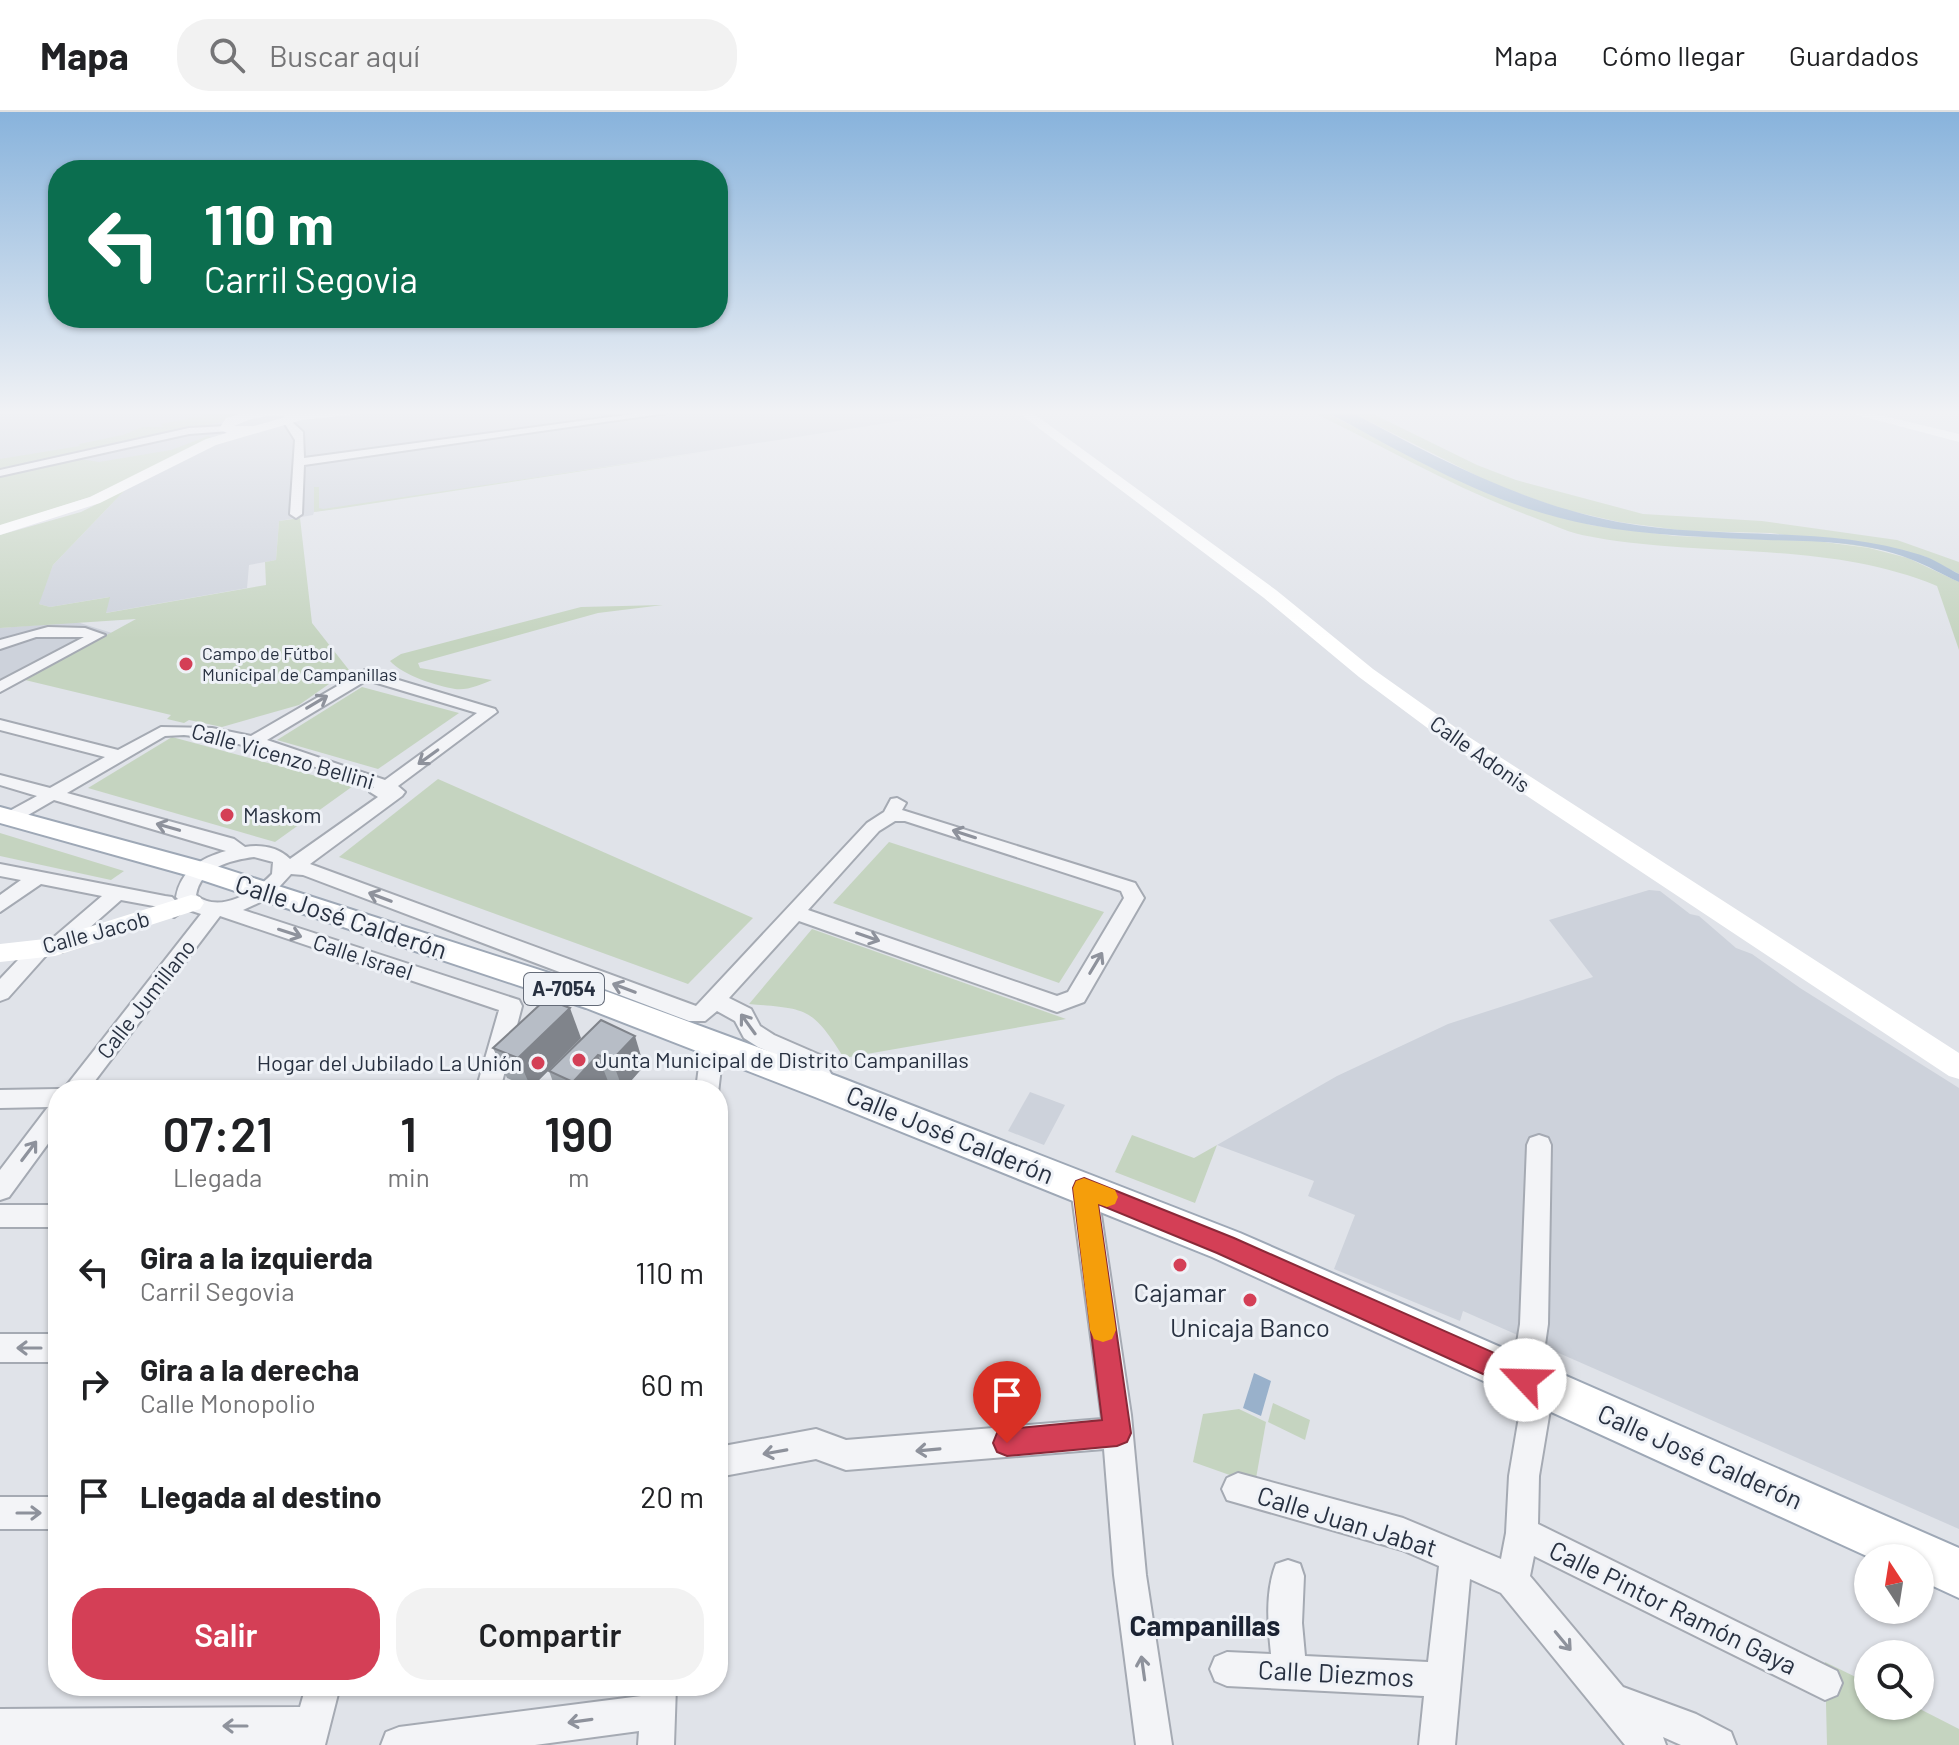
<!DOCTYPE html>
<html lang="es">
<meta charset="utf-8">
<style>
:root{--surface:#fff;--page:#f2f2f2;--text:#202124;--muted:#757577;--line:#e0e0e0;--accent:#d43f56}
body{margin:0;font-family:Barlow,sans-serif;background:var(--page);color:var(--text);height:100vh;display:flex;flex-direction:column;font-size:30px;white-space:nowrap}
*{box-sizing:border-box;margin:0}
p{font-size:26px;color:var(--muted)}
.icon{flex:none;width:44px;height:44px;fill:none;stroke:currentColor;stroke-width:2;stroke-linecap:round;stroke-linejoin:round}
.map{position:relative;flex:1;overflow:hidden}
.panel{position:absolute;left:48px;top:968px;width:680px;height:616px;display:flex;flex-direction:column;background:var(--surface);border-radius:32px;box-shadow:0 2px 6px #0004}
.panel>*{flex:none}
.banner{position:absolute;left:48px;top:48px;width:680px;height:168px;border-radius:32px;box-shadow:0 2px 6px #0004;background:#0b6e4f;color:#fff;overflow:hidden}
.needle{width:52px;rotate:348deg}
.fabs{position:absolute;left:1854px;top:1432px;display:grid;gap:16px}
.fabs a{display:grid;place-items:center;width:80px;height:80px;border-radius:50%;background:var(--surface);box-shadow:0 2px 6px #0004;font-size:40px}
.pin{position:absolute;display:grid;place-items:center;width:68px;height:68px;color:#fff;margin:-82px -34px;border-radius:50% 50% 50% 0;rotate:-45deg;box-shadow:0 0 8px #0007}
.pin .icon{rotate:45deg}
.me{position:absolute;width:88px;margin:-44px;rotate:294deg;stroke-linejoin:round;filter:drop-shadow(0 0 6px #0008)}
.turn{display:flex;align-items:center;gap:28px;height:168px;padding:0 24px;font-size:36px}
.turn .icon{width:104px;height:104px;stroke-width:2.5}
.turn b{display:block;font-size:56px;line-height:68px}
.eta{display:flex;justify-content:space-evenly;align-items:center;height:136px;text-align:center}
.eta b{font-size:48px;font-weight:600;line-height:56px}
.action{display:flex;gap:16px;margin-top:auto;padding:16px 24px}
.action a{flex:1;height:92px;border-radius:32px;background:var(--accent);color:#fff;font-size:32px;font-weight:600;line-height:92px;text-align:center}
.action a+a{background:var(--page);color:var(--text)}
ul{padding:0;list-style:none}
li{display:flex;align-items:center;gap:24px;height:112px;padding:0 24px}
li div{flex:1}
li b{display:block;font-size:30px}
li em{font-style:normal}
header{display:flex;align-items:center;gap:48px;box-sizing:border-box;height:112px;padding:0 40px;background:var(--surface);border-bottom:2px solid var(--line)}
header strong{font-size:38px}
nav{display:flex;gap:44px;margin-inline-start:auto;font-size:28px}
.search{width:560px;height:72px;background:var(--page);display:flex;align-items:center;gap:20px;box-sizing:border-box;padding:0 28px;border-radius:32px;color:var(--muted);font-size:30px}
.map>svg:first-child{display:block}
.built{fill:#cdd2db}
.green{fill:#c5d4c0}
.water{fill:#99b1cb}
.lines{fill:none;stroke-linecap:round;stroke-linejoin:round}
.street-casing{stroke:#a5aab3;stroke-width:4}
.primary-casing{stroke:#9ea8b6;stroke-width:4}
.street{fill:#f3f4f7;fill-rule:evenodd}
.secondary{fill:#fff;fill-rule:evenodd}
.primary{fill:#fff;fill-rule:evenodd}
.wall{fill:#9da3aa}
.shaded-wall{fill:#80848b}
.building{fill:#b7bdc6;stroke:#80848b;stroke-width:2}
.oneway{stroke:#8e929c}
.route{fill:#d43f56;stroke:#8a2938;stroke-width:2}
.slow{fill:#f59e0b}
.poi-dot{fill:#d43f56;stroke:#eff2f7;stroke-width:3}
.labels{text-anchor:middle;stroke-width:6;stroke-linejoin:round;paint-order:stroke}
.far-poi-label{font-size:18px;fill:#283141;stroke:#eff2f7;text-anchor:start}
.shield{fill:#eff2f7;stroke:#646b78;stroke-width:2}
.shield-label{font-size:20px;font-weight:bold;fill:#283141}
.street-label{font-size:22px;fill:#283141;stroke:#eff2f7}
.poi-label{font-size:22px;fill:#283141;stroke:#eff2f7;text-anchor:start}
.near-street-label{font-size:26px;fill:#283141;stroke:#eff2f7}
.near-poi-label{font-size:26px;fill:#283141;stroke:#eff2f7}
.near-neighbourhood-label{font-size:28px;font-weight:bold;fill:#1a2232;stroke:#eff2f7}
</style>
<header>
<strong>Mapa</strong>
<div class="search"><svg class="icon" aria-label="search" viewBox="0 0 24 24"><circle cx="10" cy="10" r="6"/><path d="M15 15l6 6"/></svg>Buscar aquí</div>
<nav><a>Mapa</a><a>Cómo llegar</a><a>Guardados</a></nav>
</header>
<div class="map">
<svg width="1959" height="1633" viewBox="0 0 1959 1633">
<rect width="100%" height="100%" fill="#e0e3e9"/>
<!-- built -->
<g class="built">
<path d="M 0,299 L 964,299 L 314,400 L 313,403 L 279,409 L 276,448 L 249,453 L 247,476 L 105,501 L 109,485 L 50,495 L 39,492 L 40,486 L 53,453 L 125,378 L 109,376 L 0,414 Z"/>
<path d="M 77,510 L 112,521 L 25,568 L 11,565 L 0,570 L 0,516 Z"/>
<path d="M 1649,778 L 1660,779 L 1690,802 L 1699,804 L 1736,836 L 1752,842 L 1800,876 L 1959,976 L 1959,1417 L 1463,1199 L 1460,1209 L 1334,1157 L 1355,1103 L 1308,1084 L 1314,1069 L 1217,1033 L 1337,964 L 1448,912 L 1593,865 L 1549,808 Z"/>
<path d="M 1030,980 L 1065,993 L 1044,1033 L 1008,1019 Z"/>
</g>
<!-- green -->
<g class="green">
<path d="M 226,299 L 256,299 L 206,314 L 0,356 L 0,347 L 80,334 L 79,332 L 123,323 L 143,315 L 163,315 L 161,312 Z"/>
<path d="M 1310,299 L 1323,299 L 1368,322 L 1590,413 L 1675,424 L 1817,429 L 1869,436 L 1908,446 L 1959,470 L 1959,538 L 1937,474 C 1824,427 1699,447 1582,423 C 1564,419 1547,410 1530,404 C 1454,376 1383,334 1310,299 Z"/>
<path d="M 1349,299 L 1367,299 L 1477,353 L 1516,368 L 1643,402 L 1762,409 L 1897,428 L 1959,450 L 1959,462 L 1924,444 L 1771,421 L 1686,419 L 1619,410 L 1562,397 L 1493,372 Z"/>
<path d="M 208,324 L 212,326 L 90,385 L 0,414 L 0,364 L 80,347 L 99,350 L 171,338 Z"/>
<path d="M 719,338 L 337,397 L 314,400 L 314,375 L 319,375 L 319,396 L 323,397 Z"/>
<path d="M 125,378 L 53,453 L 39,492 L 50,495 L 110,485 L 106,501 L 266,473 L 265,450 L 276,448 L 279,409 L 300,406 L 312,511 L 349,558 L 299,593 L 222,615 L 189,608 L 184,611 L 167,607 L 171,603 L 25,568 L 136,507 L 0,516 L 0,423 L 81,400 Z"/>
<path d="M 663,493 L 598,501 L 418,551 L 420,556 L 492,568 C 482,572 467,579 455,577 C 437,574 402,563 390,549 L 401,542 L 581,495 Z"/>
<path d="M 362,575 L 459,601 L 378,657 L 277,628 Z"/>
<path d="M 172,625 L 353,674 L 275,730 L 88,676 Z"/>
<path d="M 438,667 L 753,806 L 688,872 L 339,745 Z"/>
<path d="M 0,721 L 124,759 L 111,768 L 0,744 Z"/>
<path d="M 889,730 L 1104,800 L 1059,871 L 833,791 Z"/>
<path d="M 812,817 L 1066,907 L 844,946 C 812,895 807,897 749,892 Z"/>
<path d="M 1132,1023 L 1194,1046 L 1217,1033 L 1195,1091 L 1115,1060 Z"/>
<path d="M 1273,1291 L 1310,1308 L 1305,1328 L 1268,1310 Z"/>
<path d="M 1239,1297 L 1266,1310 L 1255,1372 L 1193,1350 L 1203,1302 Z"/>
<path d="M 1825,1550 L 1868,1571 L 1868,1594 L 1914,1594 L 1959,1617 L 1959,1633 L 1827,1633 Z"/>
</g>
<!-- water -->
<g class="water">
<path d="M 1325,299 L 1349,299 C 1435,345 1521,391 1618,410 C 1718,429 1823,412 1921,443 C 1934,447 1947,456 1959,462 L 1959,470 C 1943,463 1927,453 1910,447 C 1865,429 1813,429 1766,428 C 1708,425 1649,424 1591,413 C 1494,395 1410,345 1325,299 Z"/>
<path d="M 1254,1261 L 1271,1269 L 1261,1304 L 1243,1296 Z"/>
</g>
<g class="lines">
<!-- street casing -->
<g class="street-casing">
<g id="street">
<path d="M 655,299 L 681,299 L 304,353 L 302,402 L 296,406 L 290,402 L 295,328 L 283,309 L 291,309 L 303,320 L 304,346 Z"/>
<path d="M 226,314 L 231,317 L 230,319 L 189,322 L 0,364 L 0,358 L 189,316 Z"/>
<path d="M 48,515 L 85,516 L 105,523 L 0,580 L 0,569 L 84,525 L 36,525 L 0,537 L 0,528 Z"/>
<path d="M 365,558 L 495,597 L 497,600 L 398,674 L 405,680 L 402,684 L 310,752 L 696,894 L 867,711 L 884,700 L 891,687 L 897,686 L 906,691 L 902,698 L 1135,771 L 1144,786 L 1084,890 L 1057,900 L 799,809 L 729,886 L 751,897 L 760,914 L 774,923 L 820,943 L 839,975 L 835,981 L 827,984 L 819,981 L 804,955 L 758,935 L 744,926 L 735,909 L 717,899 L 705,909 L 689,909 L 303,763 L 291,762 L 269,786 L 243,798 L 519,888 L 522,894 L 500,978 L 476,978 L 499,898 L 220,804 L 88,978 L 63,978 L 201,802 L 189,798 L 176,785 C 181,758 201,746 226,739 L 54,688 L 16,710 L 4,710 L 1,706 L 4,702 L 37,684 L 0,673 L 0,663 L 50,676 L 105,645 L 0,618 L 0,608 L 118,638 L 161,615 L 212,616 L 251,624 ZM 367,568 L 477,601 L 385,668 L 267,628 ZM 184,623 C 250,629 311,654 374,675 L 370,680 L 378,685 L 290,747 C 279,735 260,732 245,735 L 234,727 L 67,681 L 165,624 ZM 895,709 L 905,709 L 1121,779 L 1124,786 L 1068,880 L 1057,884 L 808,798 L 879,719 ZM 254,745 L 273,750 L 272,762 C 254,781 219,802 196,783 C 200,756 230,748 254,745 Z"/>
<path d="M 0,752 L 165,784 L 172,785 L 184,798 L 174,805 L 159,795 L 121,788 L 62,840 L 49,840 L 8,886 L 0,889 L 0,867 L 34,831 L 47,831 L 102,784 L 41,772 L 0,800 L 0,783 L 21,768 L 0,764 Z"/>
<path d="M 713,922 L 721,924 L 724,930 L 718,981 L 718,978 L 696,978 L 702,930 L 705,924 Z"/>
<path d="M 58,977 L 62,978 L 58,978 L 58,1018 L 9,1085 L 0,1088 L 0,1058 L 48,995 L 0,996 L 0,978 Z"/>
<path d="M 1539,1023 L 1548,1026 L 1551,1033 L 1548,1212 L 1541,1260 L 1549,1264 L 1554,1274 L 1539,1364 L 1538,1412 L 1837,1559 L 1842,1571 L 1837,1583 L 1825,1588 L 1534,1444 L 1530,1464 L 1623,1575 L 1696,1602 L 1731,1620 L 1736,1633 L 1681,1633 L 1663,1625 L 1666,1633 L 1625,1633 L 1501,1481 L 1470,1467 L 1455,1633 L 1419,1633 L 1424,1584 L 1227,1574 L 1215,1569 L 1210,1557 L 1215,1545 L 1227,1540 L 1271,1542 C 1268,1513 1265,1480 1276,1452 L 1288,1448 L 1300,1452 L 1304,1464 L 1302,1511 L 1305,1544 L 1428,1550 L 1439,1454 L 1402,1438 L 1227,1388 L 1222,1377 L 1227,1366 L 1238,1361 L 1403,1406 L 1501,1447 L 1506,1421 L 1509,1364 L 1523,1281 L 1515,1278 L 1511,1268 L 1520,1212 L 1527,1033 L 1530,1026 Z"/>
<path d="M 1084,1065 L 1093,1068 L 1097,1076 L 1131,1303 L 1146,1463 L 1172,1633 L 1136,1633 L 1114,1463 L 1104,1337 L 846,1358 L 816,1347 L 718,1365 L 718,1335 L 816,1317 L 846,1328 L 1102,1307 L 1071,1076 L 1075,1068 Z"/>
<rect x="0" y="1093" width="58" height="22"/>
<rect x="0" y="1222" width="58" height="28"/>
<rect x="0" y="1385" width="58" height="32"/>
<path d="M 306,1574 L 340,1574 L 325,1633 L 0,1633 L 0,1597 L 300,1595 Z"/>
<path d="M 642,1574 L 676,1574 L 674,1633 L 638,1633 L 639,1619 L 535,1633 L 381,1633 L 386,1620 L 399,1615 L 641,1584 Z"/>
</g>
</g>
<!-- primary casing -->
<g class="primary-casing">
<path id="primary" d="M 0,695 L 210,752 L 608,880 L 839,965 L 1240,1121 L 1959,1436 L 1959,1486 L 1920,1468 L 1920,1446 L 1871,1446 L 1212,1145 L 815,985 L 586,896 L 190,764 L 0,711 Z"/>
</g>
<!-- street -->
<use href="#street" class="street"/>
<!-- secondary -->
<g class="secondary">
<path d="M 251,299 L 356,299 L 350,303 L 302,308 L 216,333 L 100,391 L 0,423 L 0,413 L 90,385 L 206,327 L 227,321 L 219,317 L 226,306 ZM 274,303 L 286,305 L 254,314 L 234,314 L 251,307 Z"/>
<path d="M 1016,299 L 1030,299 L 1276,478 L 1373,557 L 1469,625 L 1959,941 L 1959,967 L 1949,964 L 1453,635 L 1359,565 L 1264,486 Z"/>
<path d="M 1842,299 L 1863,299 L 1959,322 L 1959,330 Z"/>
<path d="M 191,783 L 200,785 L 204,791 L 200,797 L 55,844 L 0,850 L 0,832 L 54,826 Z"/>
</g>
<!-- primary -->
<use href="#primary" class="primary"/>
</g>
<!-- wall -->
<g class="wall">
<path d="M 601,908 L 644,954 L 623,978 L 609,972 L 604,978 L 556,978 L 549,959 Z"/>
<path d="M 581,926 L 531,976 L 507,966 L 493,936 Z"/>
</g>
<!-- shaded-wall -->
<g class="shaded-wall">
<path d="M 570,896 L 581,926 L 531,976 L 518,946 Z"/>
<path d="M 635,924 L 644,954 L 623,978 L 612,948 Z"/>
<path d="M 598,943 L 609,972 L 604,978 L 576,978 L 573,970 Z"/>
</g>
<!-- building -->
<g class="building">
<path d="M 546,887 L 570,896 L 518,946 L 493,936 Z"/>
<path d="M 601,908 L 635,924 L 612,948 L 598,943 L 573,970 L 549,959 Z"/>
</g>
<!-- one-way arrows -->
<defs><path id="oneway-shaft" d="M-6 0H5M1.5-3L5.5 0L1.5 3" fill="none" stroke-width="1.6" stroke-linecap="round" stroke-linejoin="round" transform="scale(2)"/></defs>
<g class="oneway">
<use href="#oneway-shaft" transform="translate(317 590) rotate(-31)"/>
<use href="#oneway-shaft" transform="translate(428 645) rotate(144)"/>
<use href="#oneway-shaft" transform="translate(168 715) rotate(-164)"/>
<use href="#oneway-shaft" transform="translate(964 722) rotate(-162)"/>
<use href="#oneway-shaft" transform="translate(380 785) rotate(-159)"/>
<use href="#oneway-shaft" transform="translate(290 821) rotate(18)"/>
<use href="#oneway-shaft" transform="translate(868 825) rotate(19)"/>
<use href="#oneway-shaft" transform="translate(1096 851) rotate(-59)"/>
<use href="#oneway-shaft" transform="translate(624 876) rotate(-159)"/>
<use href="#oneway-shaft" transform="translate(748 912) rotate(-126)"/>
<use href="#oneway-shaft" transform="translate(29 1039) rotate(-53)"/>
<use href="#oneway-shaft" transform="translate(29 1236) rotate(-180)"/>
<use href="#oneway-shaft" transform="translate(928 1338) rotate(175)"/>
<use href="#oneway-shaft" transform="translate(775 1340) rotate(170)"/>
<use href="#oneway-shaft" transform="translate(29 1401)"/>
<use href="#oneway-shaft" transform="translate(1563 1529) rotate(50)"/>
<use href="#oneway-shaft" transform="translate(1143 1556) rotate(-98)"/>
<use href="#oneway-shaft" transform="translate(580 1609) rotate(172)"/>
<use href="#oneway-shaft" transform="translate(235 1614) rotate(180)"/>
</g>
<!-- sky -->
<linearGradient id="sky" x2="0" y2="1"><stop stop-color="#88b3dc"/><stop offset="0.57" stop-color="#f1f2f5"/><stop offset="1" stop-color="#f1f2f5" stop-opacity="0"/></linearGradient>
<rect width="1959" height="527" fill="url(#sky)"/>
<!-- route -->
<path class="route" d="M 1084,1066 L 1234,1126 L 1535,1259 L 1539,1268 L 1535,1277 L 1525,1281 L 1516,1277 L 1217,1141 L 1098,1092 L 1131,1321 L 1127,1330 L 1117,1334 L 1007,1344 L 997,1340 L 993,1331 L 997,1321 L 1007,1317 L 1102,1308 L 1073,1076 L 1076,1069 Z"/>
<!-- slow -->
<path class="slow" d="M 1084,1066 L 1115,1078 L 1118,1085 L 1115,1092 L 1107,1095 L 1098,1092 L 1116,1218 L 1112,1227 L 1103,1230 L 1094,1227 L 1090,1218 L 1073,1076 L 1076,1069 Z"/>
<!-- markers -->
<g class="poi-dot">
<circle cx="186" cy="552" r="8"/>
<circle cx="227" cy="703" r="8"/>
<circle cx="579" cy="948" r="8"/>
<circle cx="538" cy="951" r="8"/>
<circle cx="1180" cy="1153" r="8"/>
<circle cx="1250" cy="1188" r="8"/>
</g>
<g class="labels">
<!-- far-poi labels -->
<g class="far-poi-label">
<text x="202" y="548">Campo de Fútbol<tspan x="202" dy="21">Municipal de Campanillas</tspan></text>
</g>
<!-- shield labels -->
<rect class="shield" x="524" y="861" width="80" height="32" rx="6"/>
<g class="shield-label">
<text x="564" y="884">A-7054</text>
</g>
<!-- street labels -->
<g class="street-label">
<text transform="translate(1480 642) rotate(35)" y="8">Calle Adonis</text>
<text transform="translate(283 644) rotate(16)" y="8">Calle Vicenzo Bellini</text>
<text transform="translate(96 820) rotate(-15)" y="8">Calle Jacob</text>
<text transform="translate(363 845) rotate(18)" y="8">Calle Israel</text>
<text transform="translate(146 887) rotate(-52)" y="8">Calle Jumillano</text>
</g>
<!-- poi labels -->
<g class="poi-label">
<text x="243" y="711">Maskom</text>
<text x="595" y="956">Junta Municipal de Distrito Campanillas</text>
<text x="522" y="959" text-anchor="end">Hogar del Jubilado La Unión</text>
</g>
<!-- near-street labels -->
<g class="near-street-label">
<text transform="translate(341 805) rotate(18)" y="9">Calle José Calderón</text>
<text transform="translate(950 1023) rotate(22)" y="9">Calle José Calderón</text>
<text transform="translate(1700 1345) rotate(24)" y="9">Calle José Calderón</text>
<text transform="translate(1347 1410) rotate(17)" y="9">Calle Juan Jabat</text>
<text transform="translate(1673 1496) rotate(26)" y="9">Calle Pintor Ramón Gaya</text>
<text transform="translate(1336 1562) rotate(3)" y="9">Calle Diezmos</text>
</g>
<!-- near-poi labels -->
<g class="near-poi-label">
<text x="1180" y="1190">Cajamar</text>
<text x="1250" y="1225">Unicaja Banco</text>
</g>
<!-- near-neighbourhood labels -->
<g class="near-neighbourhood-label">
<text x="1205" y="1524">Campanillas</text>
</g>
</g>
</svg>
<div class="fabs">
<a><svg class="needle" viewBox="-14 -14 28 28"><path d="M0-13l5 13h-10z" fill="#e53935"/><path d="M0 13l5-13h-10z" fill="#757577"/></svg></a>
<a><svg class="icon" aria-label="search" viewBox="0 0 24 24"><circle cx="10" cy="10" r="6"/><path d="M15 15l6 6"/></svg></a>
</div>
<div class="pin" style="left:1007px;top:1331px;background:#d93025"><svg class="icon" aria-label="arrive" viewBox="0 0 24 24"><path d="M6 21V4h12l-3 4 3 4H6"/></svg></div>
<svg class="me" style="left:1525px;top:1268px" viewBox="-20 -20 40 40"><circle r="19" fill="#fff"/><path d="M0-13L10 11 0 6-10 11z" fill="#d43f56"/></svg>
<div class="banner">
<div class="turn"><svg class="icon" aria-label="left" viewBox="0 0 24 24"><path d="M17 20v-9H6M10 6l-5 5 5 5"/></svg><div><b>110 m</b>Carril Segovia</div></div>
</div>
<section class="panel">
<div class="eta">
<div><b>07:21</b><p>Llegada</p></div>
<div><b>1</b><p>min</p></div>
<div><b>190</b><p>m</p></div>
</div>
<ul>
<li><svg class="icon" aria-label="left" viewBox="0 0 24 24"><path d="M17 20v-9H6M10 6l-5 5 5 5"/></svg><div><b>Gira a la izquierda</b><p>Carril Segovia</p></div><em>110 m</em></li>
<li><svg class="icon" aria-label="right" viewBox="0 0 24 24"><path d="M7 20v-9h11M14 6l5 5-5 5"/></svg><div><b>Gira a la derecha</b><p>Calle Monopolio</p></div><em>60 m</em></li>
<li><svg class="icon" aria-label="arrive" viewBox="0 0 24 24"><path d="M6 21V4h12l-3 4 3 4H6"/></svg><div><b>Llegada al destino</b></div><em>20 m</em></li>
</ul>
<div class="action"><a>Salir</a><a>Compartir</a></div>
</section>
</div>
